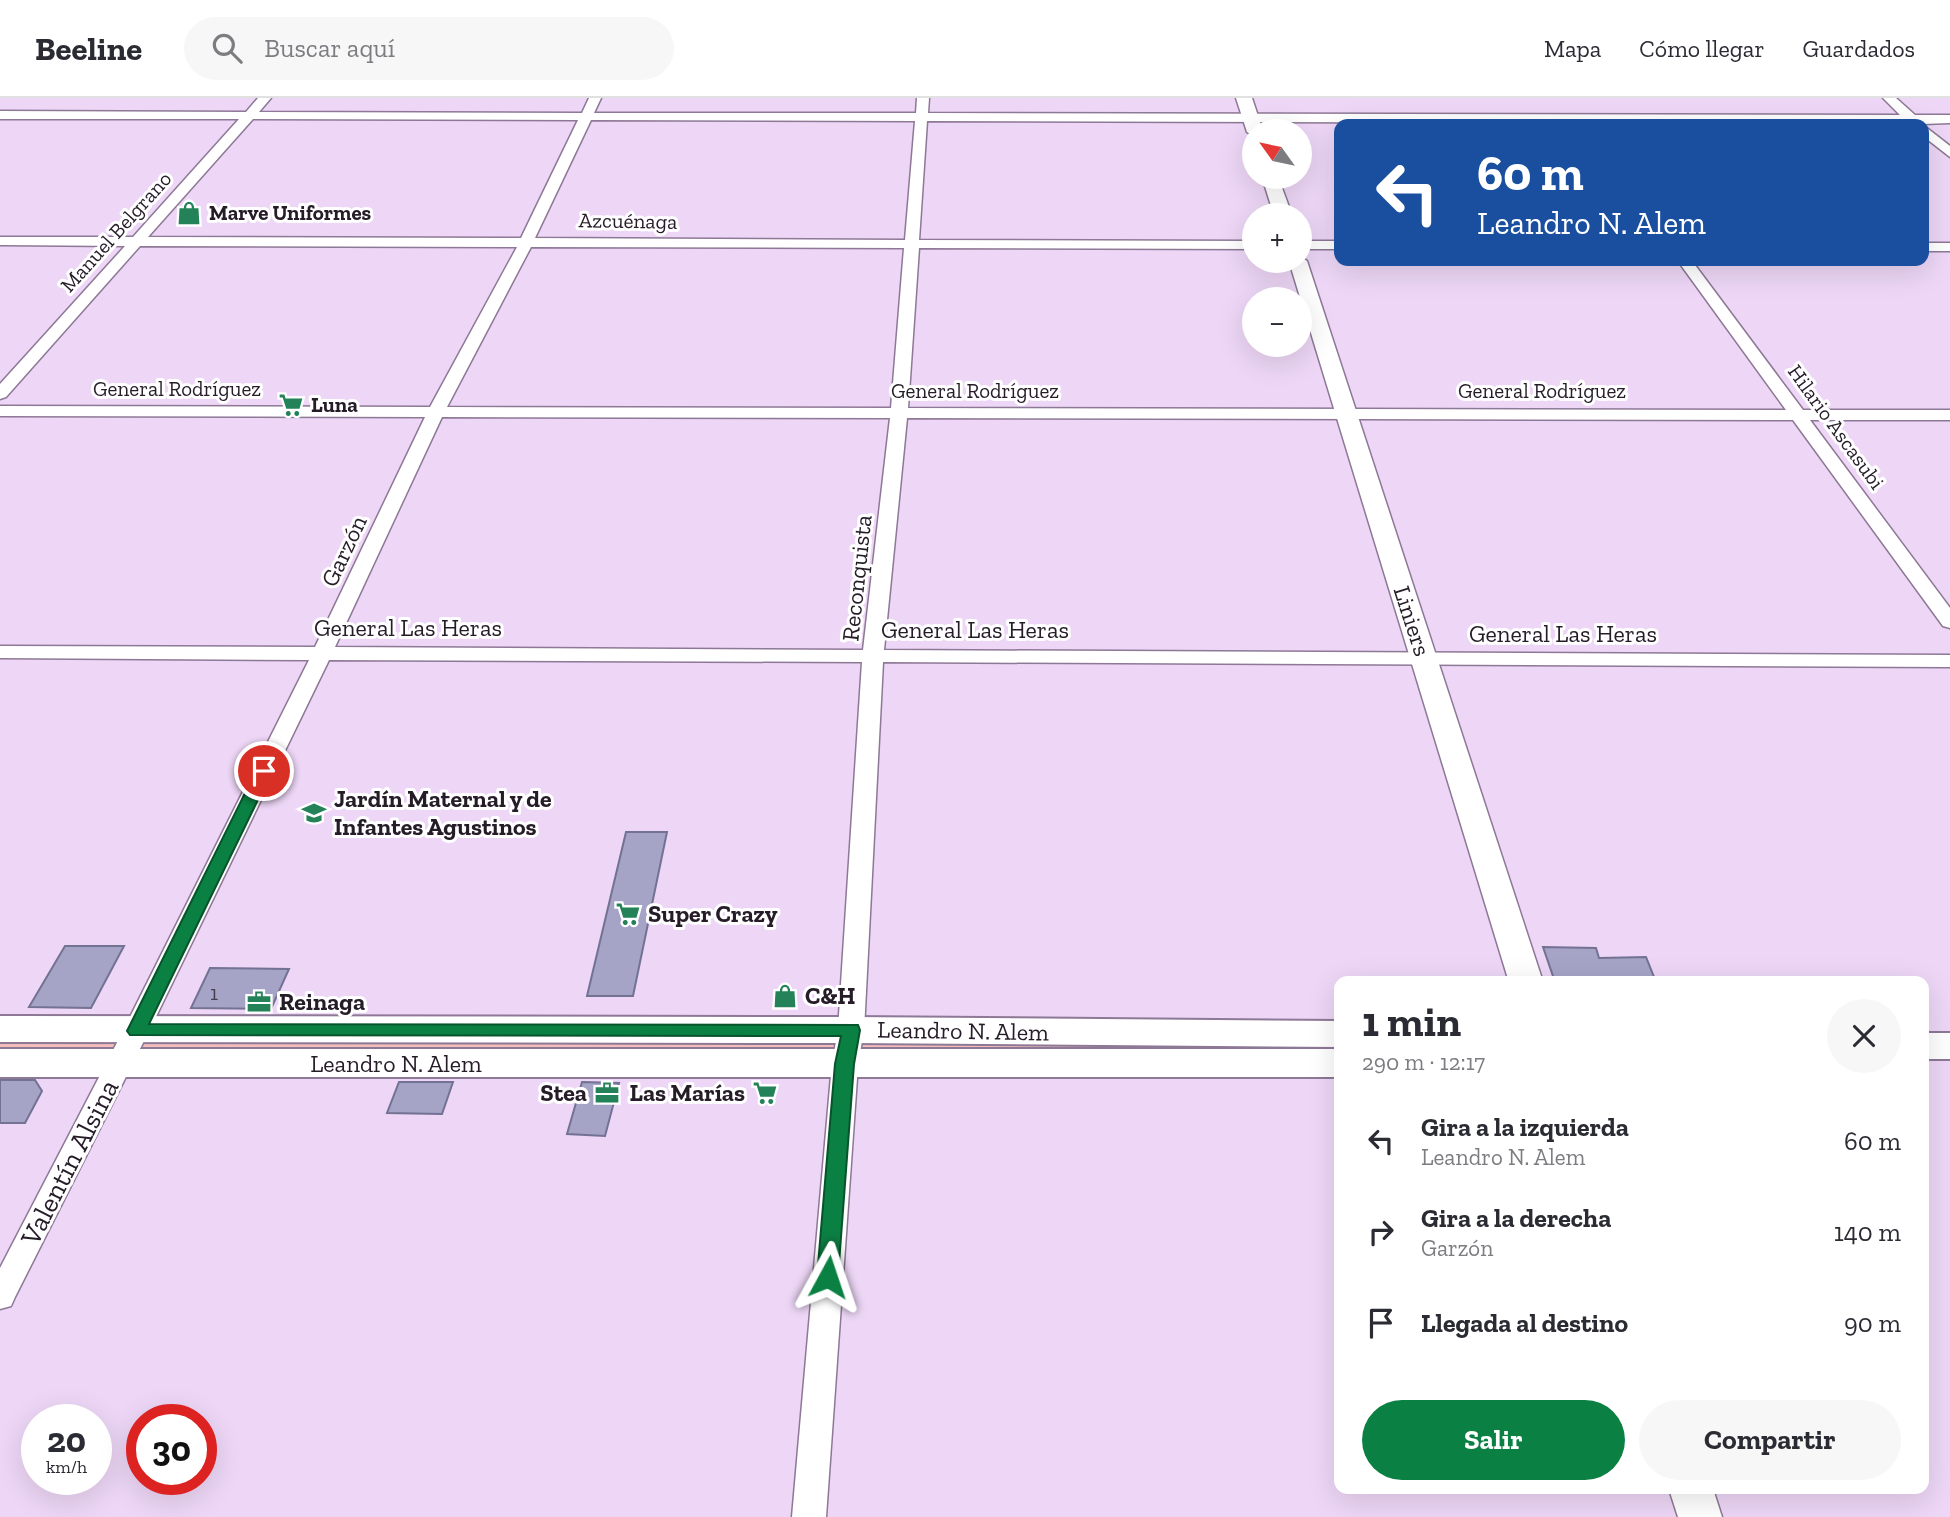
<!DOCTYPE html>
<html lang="es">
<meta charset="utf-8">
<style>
:root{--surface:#fff;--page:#f7f7f7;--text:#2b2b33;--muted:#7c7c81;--line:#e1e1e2;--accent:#0b8043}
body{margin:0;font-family:"Zilla Slab",serif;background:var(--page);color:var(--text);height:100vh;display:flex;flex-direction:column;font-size:26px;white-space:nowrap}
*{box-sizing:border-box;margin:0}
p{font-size:23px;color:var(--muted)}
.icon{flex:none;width:38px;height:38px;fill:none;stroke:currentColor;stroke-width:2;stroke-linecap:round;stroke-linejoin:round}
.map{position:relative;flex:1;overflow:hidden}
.details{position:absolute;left:1334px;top:878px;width:595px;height:518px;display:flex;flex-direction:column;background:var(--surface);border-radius:14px;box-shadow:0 7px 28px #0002}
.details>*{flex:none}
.hud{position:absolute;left:1334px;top:21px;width:595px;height:147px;border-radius:14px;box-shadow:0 7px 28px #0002;background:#1a4fa0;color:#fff;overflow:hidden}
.needle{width:46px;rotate:303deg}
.controls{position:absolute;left:1242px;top:21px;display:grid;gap:14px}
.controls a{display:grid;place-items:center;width:70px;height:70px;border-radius:50%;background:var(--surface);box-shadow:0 7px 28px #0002;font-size:35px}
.speed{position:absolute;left:21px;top:1306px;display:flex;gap:14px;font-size:35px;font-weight:700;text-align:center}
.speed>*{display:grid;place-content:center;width:91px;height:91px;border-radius:50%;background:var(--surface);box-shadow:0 7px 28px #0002;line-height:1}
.speed small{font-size:18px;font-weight:400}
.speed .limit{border:10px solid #d22;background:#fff;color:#111}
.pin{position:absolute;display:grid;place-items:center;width:60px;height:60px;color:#fff;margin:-30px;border:4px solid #fff;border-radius:50%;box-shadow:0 2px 7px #0007}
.me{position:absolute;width:77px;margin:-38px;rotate:5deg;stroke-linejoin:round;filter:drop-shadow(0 0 5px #0008)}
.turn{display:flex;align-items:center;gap:24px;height:147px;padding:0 28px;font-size:32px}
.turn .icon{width:91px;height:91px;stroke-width:2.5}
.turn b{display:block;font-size:49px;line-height:60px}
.round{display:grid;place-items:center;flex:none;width:74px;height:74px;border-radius:37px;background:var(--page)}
.head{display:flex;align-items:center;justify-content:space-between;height:119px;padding:0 28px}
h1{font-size:42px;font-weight:800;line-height:52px}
.action{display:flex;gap:14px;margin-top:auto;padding:14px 28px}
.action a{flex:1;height:80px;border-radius:42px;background:var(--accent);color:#fff;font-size:28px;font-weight:800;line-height:80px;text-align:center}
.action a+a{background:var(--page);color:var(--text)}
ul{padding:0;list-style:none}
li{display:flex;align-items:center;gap:21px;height:91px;padding:0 28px}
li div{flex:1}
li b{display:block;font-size:26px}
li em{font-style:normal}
header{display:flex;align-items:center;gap:42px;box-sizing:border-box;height:98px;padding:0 35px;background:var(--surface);border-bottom:2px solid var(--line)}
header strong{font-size:33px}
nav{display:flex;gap:38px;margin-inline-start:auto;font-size:24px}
.search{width:490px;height:63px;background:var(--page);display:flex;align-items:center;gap:18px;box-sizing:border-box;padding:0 24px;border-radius:38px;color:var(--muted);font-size:26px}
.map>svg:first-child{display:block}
.green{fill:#f4bcbb}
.building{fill:#a5a4c7;stroke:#737293;stroke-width:2}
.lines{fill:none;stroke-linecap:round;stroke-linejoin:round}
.minor-casing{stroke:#8d7895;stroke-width:3}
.tertiary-casing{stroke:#8d7895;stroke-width:3}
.secondary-casing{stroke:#8d7895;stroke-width:4}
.minor{fill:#fff;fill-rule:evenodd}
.tertiary{fill:#fff;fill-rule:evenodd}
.secondary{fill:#fff;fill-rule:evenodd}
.route{fill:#0b8043;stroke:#07532c;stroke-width:2}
.labels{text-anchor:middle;stroke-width:6;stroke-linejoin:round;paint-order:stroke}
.far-poi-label{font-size:21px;font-weight:bold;fill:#251c28;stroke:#fff;text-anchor:start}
.far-street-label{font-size:21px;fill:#251c28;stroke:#fff}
.number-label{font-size:21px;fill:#453e50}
.street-label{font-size:24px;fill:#251c28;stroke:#fff}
.poi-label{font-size:24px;font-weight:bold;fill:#251c28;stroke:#fff;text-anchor:start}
.near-street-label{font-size:28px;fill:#251c28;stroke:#fff}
</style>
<header>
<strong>Beeline</strong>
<div class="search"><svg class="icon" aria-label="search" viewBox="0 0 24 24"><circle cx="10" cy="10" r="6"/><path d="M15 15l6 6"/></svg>Buscar aquí</div>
<nav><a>Mapa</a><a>Cómo llegar</a><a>Guardados</a></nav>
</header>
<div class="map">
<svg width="1950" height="1419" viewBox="0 0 1950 1419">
<rect width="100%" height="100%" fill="#edd6f6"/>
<!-- green -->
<path class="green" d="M 0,931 L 1339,936 L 1339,965 L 0,965 Z"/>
<!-- building -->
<g class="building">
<path d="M 626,734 L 667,734 L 633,898 L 587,898 Z"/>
<path d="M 65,848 L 124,848 L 91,910 L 29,909 Z"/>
<path d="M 1543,849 L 1596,850 L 1599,860 L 1646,859 L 1656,884 L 1555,884 Z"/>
<path d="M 210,870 L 289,871 L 271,911 L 191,910 Z"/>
<path d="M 0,982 L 35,982 L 42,993 L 25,1025 L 0,1025 Z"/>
<path d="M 399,984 L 453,984 L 442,1016 L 387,1015 Z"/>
<path d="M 582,984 L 619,985 L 605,1038 L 567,1036 Z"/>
</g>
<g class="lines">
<!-- minor casing -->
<g class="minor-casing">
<g id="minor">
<path d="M 258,0 L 271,0 L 259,14 L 582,15 L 589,0 L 601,0 L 594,15 L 916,15 L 917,0 L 929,0 L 928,15 L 1900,17 L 1883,0 L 1896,0 L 1915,17 L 1950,17 L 1950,25 L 1923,26 L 927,23 L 919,142 L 1255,143 L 1255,151 L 919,150 L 908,310 L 1786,312 L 1678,163 L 1692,163 L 1803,312 L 1950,312 L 1950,322 L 1810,322 L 1950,510 L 1950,530 L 1943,528 L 1793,322 L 907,320 L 884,552 L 1950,557 L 1950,569 L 883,564 L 864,932 L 858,966 L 826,1419 L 792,1419 L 832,966 L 838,932 L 862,564 L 329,562 L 149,933 L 15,1199 L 11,1208 L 0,1211 L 0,1170 L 123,933 L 309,562 L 0,560 L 0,548 L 315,549 L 425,319 L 0,318 L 0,308 L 430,309 L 517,149 L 140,148 L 6,299 L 0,301 L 0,286 L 125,148 L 0,147 L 0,139 L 133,139 L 239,21 L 0,21 L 0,13 L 246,14 ZM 253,21 L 578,22 L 521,140 L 148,139 ZM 591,22 L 915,23 L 905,142 L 535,140 ZM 531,149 L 904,150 L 891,310 L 447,309 ZM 442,319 L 890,320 L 863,552 L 335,549 Z"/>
<path d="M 1923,27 L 1950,48 L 1950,59 L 1923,38 Z"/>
<rect x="1300" y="143" width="39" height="8"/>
<rect x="1923" y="145" width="27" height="8"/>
</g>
</g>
<!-- tertiary casing -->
<g class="tertiary-casing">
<g id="tertiary">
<path d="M 1236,0 L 1252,0 L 1263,33 L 1255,33 L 1255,39 L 1247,34 Z"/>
<path d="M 1262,79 L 1278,79 L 1292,117 L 1274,117 Z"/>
<path d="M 1300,158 L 1307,163 L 1543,884 L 1509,884 L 1289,163 L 1300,163 Z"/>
<path d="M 1669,1391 L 1713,1391 L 1722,1419 L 1678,1419 Z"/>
</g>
</g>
<!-- secondary casing -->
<g class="secondary-casing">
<g id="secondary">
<path d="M 0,918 L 851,919 L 1339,923 L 1339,949 L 851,945 L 0,944 Z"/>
<rect x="1923" y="935" width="27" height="26"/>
<rect x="0" y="951" width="1339" height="28"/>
</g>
</g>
<!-- minor -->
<use href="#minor" class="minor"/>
<!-- tertiary -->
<use href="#tertiary" class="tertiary"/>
<!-- secondary -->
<use href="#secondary" class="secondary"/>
</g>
<!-- route -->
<path class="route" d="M 264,669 L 272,673 L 149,926 L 858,927 L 860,932 L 854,966 L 838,1179 L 835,1185 L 828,1187 L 821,1185 L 817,1179 L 835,966 L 841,938 L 130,937 L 127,933 L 256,673 Z"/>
<!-- icons -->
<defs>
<g id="shop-bare" transform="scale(1.89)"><path d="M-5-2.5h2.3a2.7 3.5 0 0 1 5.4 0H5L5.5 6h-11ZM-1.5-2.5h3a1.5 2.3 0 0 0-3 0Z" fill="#248259" stroke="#fff" stroke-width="2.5" paint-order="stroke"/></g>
<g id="supermarket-bare" transform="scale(1.89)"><path d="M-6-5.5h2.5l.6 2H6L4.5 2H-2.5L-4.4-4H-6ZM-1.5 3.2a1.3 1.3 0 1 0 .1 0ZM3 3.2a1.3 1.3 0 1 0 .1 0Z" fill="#248259" stroke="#fff" stroke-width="2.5" paint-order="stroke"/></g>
<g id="school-bare" transform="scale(1.89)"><path d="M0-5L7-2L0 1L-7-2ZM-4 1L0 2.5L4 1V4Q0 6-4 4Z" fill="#248259" stroke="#fff" stroke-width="2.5" paint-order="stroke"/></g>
<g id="office-bare" transform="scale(1.89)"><path d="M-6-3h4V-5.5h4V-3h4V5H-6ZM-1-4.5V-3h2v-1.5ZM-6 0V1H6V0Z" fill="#248259" stroke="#fff" stroke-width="2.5" paint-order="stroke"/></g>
</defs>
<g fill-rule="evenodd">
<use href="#shop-bare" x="189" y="115"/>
<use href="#supermarket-bare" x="291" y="307"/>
<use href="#school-bare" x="314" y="715"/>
<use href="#supermarket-bare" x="628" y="816"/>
<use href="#shop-bare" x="785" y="898"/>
<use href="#office-bare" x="259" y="904"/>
<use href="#office-bare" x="607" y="995"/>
<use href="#supermarket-bare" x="765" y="995"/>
</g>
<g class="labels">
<!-- far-poi labels -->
<g class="far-poi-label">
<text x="209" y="122">Marve Uniformes</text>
<text x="311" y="314">Luna</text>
</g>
<!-- far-street labels -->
<g class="far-street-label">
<text transform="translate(628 123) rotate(1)" y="7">Azcuénaga</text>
<text transform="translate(116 134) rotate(-48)" y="7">Manuel Belgrano</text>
<text x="177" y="298">General Rodríguez</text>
<text x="975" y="300">General Rodríguez</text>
<text x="1542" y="300">General Rodríguez</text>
<text transform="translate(1836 329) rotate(54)" y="7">Hilario Ascasubi</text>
</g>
<!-- number labels -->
<g class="number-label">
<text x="214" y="902">1</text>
</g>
<!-- street labels -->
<g class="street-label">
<text transform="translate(344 453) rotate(-65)" y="8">Garzón</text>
<text transform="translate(857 480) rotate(-84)" y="8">Reconquista</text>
<text transform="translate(1412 523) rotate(72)" y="8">Liniers</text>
<text x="408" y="538">General Las Heras</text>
<text x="975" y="540">General Las Heras</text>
<text x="1563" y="544">General Las Heras</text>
<text transform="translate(963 933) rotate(1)" y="8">Leandro N. Alem</text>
<text x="396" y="974">Leandro N. Alem</text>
</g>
<!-- poi labels -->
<g class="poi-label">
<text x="334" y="709">Jardín Maternal y de<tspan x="334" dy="28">Infantes Agustinos</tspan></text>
<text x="648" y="824">Super Crazy</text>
<text x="805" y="906">C&amp;H</text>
<text x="279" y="912">Reinaga</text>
<text x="587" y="1003" text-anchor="end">Stea</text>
<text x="745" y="1003" text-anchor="end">Las Marías</text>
</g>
<!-- near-street labels -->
<g class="near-street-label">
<text transform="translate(69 1064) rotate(-63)" y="10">Valentín Alsina</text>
</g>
</g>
</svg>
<div class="controls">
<a><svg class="needle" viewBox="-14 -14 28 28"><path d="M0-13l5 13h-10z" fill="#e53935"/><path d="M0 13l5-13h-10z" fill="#7c7c81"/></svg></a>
<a>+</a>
<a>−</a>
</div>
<div class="speed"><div>20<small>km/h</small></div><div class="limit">30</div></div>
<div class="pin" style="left:264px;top:673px;background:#d93025"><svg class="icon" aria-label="arrive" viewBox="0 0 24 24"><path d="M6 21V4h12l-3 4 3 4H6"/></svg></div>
<svg class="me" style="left:828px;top:1179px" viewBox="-20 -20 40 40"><path d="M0-17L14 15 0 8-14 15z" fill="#0b8043" stroke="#fff" stroke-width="4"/></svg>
<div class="hud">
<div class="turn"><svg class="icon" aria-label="left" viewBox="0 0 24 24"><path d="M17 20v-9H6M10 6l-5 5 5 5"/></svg><div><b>60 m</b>Leandro N. Alem</div></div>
</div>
<section class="details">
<div class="head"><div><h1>1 min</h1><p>290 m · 12:17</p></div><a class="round"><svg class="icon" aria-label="close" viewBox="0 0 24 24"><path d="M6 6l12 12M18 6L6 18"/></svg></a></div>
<ul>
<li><svg class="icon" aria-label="left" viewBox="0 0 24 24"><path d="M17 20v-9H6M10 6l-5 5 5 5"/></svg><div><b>Gira a la izquierda</b><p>Leandro N. Alem</p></div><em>60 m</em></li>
<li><svg class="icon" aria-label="right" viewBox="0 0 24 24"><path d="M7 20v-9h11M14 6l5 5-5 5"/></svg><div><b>Gira a la derecha</b><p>Garzón</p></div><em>140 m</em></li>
<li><svg class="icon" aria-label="arrive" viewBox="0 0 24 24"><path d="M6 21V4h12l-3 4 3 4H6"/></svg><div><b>Llegada al destino</b></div><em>90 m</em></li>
</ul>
<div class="action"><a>Salir</a><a>Compartir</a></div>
</section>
</div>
